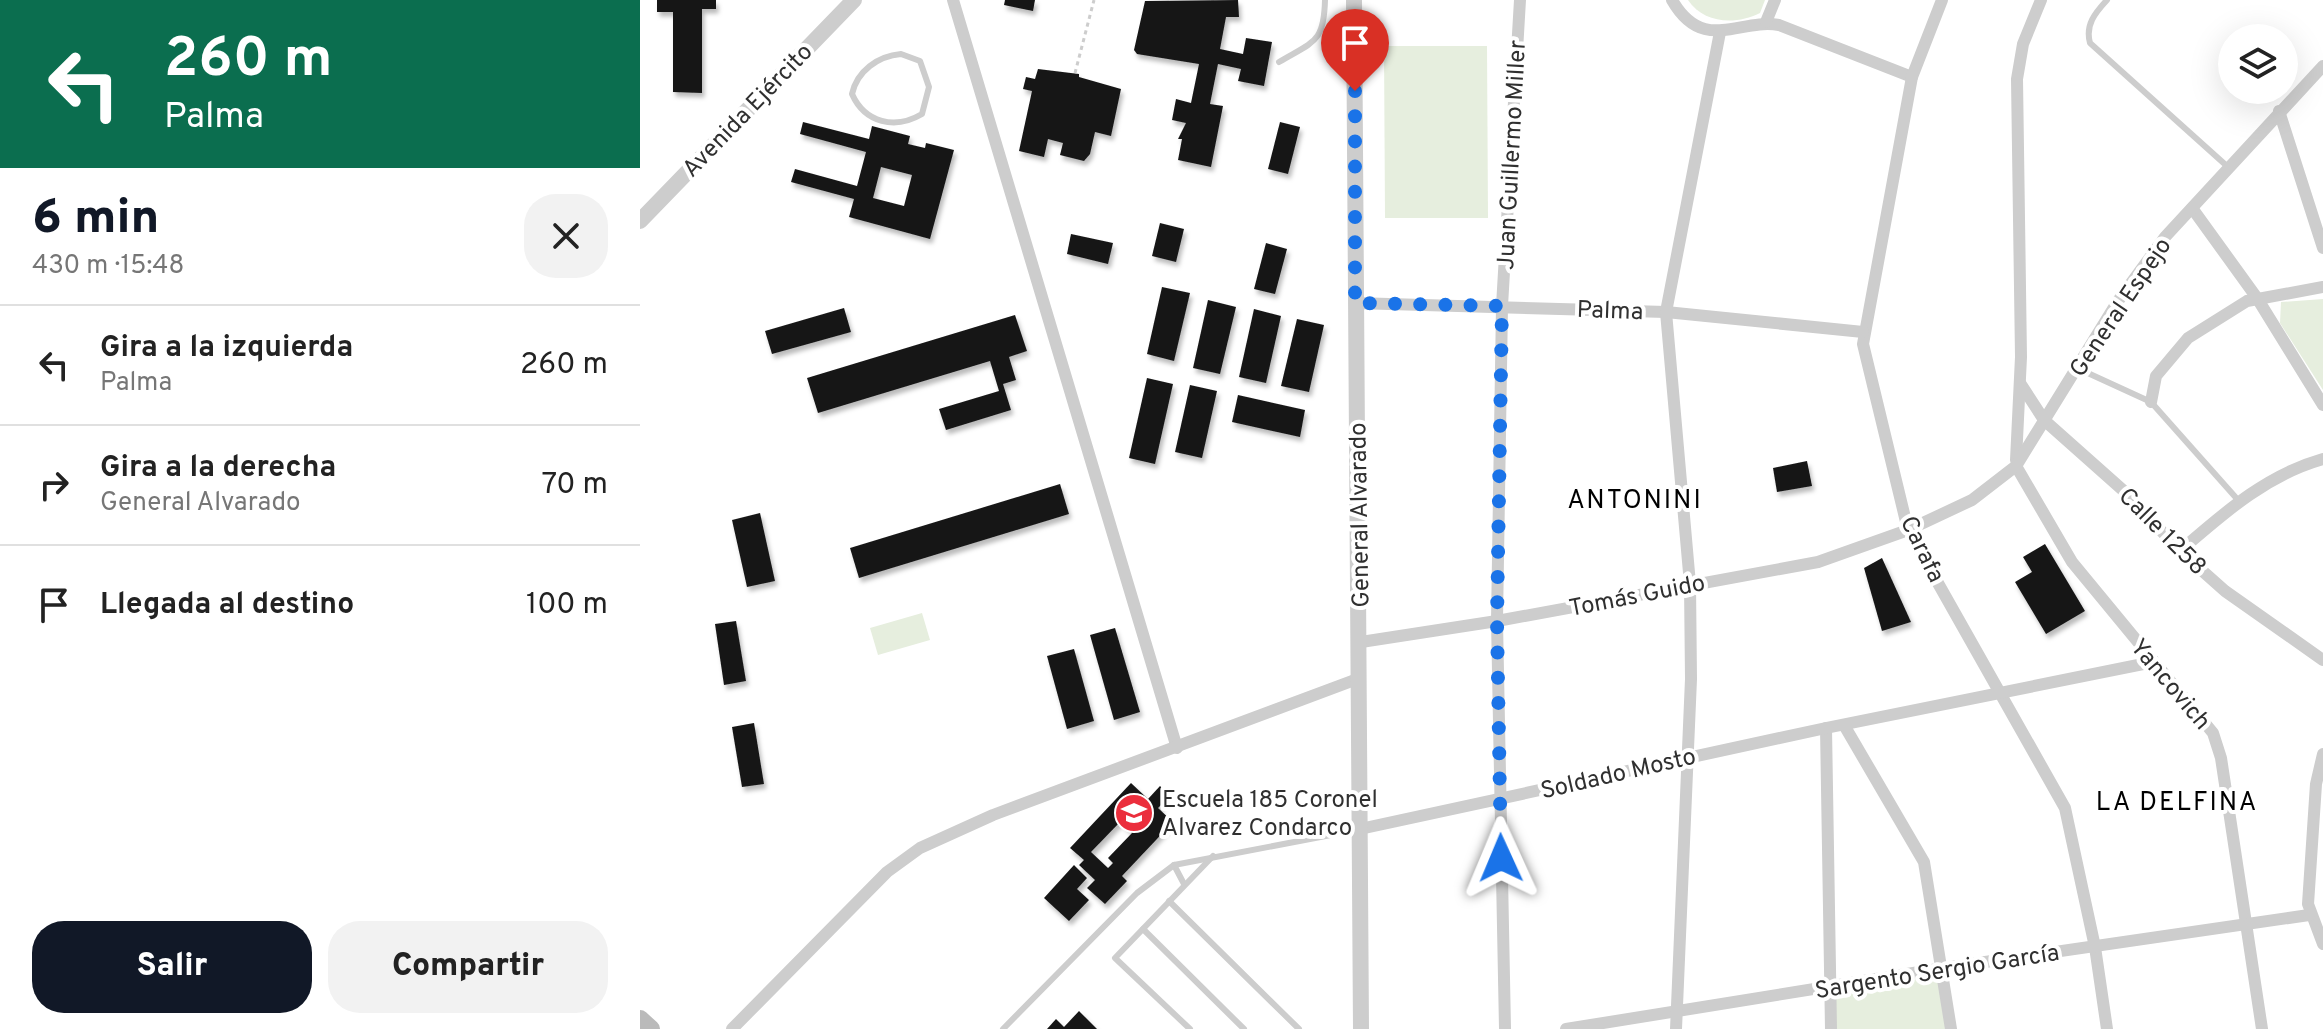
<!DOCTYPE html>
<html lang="es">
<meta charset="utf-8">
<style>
:root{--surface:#fff;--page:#f2f2f2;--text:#222;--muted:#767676;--line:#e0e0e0;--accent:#111827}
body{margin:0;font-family:Overpass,sans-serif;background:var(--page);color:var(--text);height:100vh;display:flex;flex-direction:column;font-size:30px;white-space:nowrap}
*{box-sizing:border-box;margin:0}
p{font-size:26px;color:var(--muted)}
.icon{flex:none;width:44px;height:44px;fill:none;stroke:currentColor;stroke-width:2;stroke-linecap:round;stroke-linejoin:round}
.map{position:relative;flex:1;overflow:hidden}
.panel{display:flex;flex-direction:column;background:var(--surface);width:640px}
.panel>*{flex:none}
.banner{background:#0b6e4f;color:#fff;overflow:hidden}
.fabs{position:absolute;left:1578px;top:24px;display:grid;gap:16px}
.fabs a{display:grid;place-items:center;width:80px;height:80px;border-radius:50%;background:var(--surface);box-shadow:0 8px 32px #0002;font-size:40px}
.pin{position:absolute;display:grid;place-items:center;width:68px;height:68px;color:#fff;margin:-82px -34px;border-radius:50% 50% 50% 0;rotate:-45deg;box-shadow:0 0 8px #0007}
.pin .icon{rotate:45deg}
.me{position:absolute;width:88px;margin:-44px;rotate:359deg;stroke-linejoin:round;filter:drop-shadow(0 0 6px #0008)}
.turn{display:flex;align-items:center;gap:28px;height:168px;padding:0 32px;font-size:36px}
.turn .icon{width:104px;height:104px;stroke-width:2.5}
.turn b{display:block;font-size:56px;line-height:68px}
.round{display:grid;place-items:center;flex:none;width:84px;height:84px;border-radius:32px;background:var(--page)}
.head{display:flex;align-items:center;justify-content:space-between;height:136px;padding:0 32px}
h1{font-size:48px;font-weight:800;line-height:60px;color:var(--accent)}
.action{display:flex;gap:16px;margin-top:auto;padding:16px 32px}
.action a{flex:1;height:92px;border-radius:32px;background:var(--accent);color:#fff;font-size:32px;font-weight:800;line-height:92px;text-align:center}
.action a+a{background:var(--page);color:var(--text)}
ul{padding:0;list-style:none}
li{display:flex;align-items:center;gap:24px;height:120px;padding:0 32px;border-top:2px solid var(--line)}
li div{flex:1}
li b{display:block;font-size:30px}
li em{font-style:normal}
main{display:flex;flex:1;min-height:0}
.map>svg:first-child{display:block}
.green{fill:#e6eede}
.building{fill:#171717;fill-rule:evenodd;filter:url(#shadow)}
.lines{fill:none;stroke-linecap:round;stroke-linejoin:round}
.path{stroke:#cdcdcd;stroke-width:3;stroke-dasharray:4 4;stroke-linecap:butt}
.service{stroke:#cdcdcd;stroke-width:6}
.minor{stroke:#cdcdcd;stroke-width:12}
.tertiary{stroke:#cdcdcd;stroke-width:16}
.secondary{stroke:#bababa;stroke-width:18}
.route{stroke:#1a73e8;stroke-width:14;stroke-dasharray:0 25.2}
.labels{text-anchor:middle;stroke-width:8;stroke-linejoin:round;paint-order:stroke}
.street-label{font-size:24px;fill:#303030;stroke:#fff}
.poi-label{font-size:24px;fill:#303030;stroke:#fff;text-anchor:start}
.neighbourhood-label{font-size:26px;letter-spacing:2px;fill:#000;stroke:#fff}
</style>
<main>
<section class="panel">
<div class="banner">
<div class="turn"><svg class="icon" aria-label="left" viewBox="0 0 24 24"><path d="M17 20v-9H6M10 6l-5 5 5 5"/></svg><div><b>260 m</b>Palma</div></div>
</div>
<div class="head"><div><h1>6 min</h1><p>430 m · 15:48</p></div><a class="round"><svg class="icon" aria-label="close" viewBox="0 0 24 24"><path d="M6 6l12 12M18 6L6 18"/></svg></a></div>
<ul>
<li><svg class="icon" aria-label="left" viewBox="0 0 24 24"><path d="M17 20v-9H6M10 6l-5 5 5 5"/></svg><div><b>Gira a la izquierda</b><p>Palma</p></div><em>260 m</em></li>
<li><svg class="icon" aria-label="right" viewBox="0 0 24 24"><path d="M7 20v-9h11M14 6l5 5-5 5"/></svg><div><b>Gira a la derecha</b><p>General Alvarado</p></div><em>70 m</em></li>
<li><svg class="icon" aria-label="arrive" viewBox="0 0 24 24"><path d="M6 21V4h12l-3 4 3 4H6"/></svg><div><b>Llegada al destino</b></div><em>100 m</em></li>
</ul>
<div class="action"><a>Salir</a><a>Compartir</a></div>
</section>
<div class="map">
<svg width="1683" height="1029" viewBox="0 0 1683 1029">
<defs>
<filter id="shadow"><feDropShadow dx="2.5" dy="4.5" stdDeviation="2" flood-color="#0004"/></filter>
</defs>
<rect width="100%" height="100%" fill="#fff"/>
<!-- green -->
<g class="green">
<path d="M 1048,0 L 1125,0 L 1120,13 C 1096,25 1064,24 1048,0 Z"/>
<path d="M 744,46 L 847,46 L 848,218 L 745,218 Z"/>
<path d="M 1683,299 L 1683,390 L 1640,323 L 1641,302 Z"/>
<path d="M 282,613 L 290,640 L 238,655 L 230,628 Z"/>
<path d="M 1304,968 L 1311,1029 L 1191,1029 L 1191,986 Z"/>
</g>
<!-- building -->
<g class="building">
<path d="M 17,0 L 76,0 L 76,9 L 62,9 L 62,93 L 33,92 L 33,12 L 17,12 Z"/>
<path d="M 365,0 L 395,0 L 393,11 L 364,5 Z"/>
<path d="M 598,0 L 599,17 L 586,17 L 580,49 L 603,54 L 606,38 L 632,42 L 624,86 L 598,81 L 601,69 L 578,64 L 570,104 L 583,106 L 571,167 L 538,160 L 542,139 L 538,139 L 546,123 L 532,120 L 536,99 L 551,103 L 559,64 L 497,54 L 494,50 L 505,1 Z"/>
<path d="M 398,69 L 439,74 L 439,77 L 481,89 L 471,136 L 455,132 L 450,154 L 444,161 L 420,155 L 423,143 L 408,139 L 404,157 L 379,151 L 392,91 L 383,89 L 386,77 L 395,79 Z"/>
<path d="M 163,122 L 229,139 L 232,126 L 270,136 L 268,144 L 285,148 L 286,143 L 314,150 L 290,239 L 209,217 L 214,199 L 151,182 L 155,169 L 217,186 L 226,152 L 160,134 ZM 241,167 L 272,175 L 264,206 L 233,198 Z"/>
<path d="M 640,122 L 660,127 L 648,174 L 628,169 Z"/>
<path d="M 520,223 L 544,229 L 536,262 L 512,256 Z"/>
<path d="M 431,234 L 473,243 L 468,264 L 427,254 Z"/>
<path d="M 626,243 L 647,249 L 635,294 L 614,289 Z"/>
<path d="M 522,287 L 550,293 L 534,361 L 507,354 Z"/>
<path d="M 568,300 L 596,307 L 580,374 L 553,368 Z"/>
<path d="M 204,308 L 211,332 L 132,354 L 125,331 Z"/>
<path d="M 614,309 L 641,316 L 626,383 L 599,377 Z"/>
<path d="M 375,315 L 387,351 L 369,357 L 376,380 L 363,384 L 371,410 L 306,430 L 299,409 L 359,391 L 350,361 L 178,413 L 167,378 Z"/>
<path d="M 657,319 L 684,325 L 669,392 L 641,386 Z"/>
<path d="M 507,378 L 533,384 L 515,464 L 489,458 Z"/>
<path d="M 550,385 L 577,391 L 562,458 L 535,452 Z"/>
<path d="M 598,395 L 665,410 L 660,437 L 592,422 Z"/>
<path d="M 1167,461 L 1172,486 L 1137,492 L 1133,468 Z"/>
<path d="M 420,484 L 429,514 L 219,578 L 210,548 Z"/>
<path d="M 120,513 L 135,581 L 107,587 L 92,520 Z"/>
<path d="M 1405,544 L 1445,611 L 1406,634 L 1375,582 L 1392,572 L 1383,557 Z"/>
<path d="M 1242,558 L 1271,622 L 1242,631 L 1224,568 Z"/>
<path d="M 96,621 L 106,681 L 84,685 L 75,624 Z"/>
<path d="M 475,628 L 500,712 L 474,720 L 450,635 Z"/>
<path d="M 434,649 L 454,721 L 427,729 L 407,656 Z"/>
<path d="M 114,723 L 124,784 L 102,787 L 92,727 Z"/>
<path d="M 491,783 L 508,799 L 520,786 L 530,796 L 518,808 L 533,822 L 482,876 L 487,881 L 465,904 L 447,888 L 455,880 L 439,865 L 444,860 L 430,848 ZM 480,822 L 492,833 L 468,858 L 473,863 L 468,868 L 451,852 Z"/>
<path d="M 434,865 L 447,878 L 437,889 L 449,900 L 429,921 L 404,898 Z"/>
<path d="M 439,1011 L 457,1029 L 407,1029 L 416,1019 L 424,1027 Z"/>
</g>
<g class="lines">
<!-- path -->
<path class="path" d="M 435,73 L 454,0"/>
<!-- service -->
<g class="service">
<path d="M 1467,0 C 1455,13 1445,25 1450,43 L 1588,167"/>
<path d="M 261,54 L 280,61 L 289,87 L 282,114 C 255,130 225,123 212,94 C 217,71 238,56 261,54 Z"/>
<path d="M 639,62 C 674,41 684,43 685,0"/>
<path d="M 1439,369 L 1511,402 L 1598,500"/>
<path d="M 534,865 L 544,884"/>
<path d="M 529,901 L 659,1029"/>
<path d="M 503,929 L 604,1029"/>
<path d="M 363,1029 L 497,893 L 534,865 L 717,830"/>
<path d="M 550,1029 L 475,958 L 573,856"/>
</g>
<!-- minor -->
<g class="minor">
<path d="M 313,0 L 537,748"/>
<path d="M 1032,0 C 1063,54 1099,18 1139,25 L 1272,77"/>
<path d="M 1302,0 L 1272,77 L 1223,344 L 1268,530 L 1425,808 L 1455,947 L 1467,1029"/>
<path d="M 1126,22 L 1135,0"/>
<path d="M 1639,111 L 1683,248"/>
<path d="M 1552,208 L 1617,298 L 1683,405"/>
<path d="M 715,303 L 1026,312 L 1223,332"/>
<path d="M 1380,383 L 1404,420 L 1485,492 L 1540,551 L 1585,591 L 1683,660"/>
<path d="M 1511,402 L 1516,376 L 1548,338 L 1607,301 L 1683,287"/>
<path d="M 1376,460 L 1381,357 L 1377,79 L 1383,44 L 1401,0"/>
<path d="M 1376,466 L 1432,562 L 1573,733 L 1581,758 L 1622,1029"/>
<path d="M 1540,551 C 1584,513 1626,475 1683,459"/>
<path d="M 721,642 L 857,621 L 1178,562 L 1268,530 L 1332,500 L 1376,466 L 1478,301 L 1525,237 L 1683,66"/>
<path d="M 1204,725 L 1284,862 L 1311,1029"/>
<path d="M 1186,728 L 1191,1029"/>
<path d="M 1683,754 L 1676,784 L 1668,904 L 1683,944"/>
<path d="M 720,829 L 1186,728 L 1513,662"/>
<path d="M 92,1029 L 247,872 L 280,848 L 353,815 L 720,678"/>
<path d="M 865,1029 L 857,621 L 862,306 L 880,0"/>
<path d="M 926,1029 L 1304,968 L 1669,915"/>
<path d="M 1036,1029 L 1051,679 L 1050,584 L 1026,312 L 1080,32"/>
</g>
<!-- tertiary -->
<g class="tertiary">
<path d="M 714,0 L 721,1029"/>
<path d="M 0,221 L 214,0"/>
</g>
<!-- secondary -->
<path class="secondary" d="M 0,1019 L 11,1029"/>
</g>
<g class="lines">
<!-- route -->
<path class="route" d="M 715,91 L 715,303 L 862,306 L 857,621 L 861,858"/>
</g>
<!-- icons -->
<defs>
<g id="school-disc" transform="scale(2)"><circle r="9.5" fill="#eb2e3c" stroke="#fff"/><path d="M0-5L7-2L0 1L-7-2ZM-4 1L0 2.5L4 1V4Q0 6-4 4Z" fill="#fff"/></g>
</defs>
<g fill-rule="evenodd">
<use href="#school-disc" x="494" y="813"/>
</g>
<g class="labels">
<!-- street labels -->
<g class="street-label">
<text transform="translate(107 110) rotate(-46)" y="8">Avenida Ejército</text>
<text transform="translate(871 155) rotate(-87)" y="8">Juan Guillermo Miller</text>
<text transform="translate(1480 307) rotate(-56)" y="8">General Espejo</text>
<text transform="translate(970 310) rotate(2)" y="8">Palma</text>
<text transform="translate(719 515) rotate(-91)" y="8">General Alvarado</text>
<text transform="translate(1523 531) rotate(45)" y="8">Calle 1258</text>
<text transform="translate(1283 549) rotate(64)" y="8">Carafa</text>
<text transform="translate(997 595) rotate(-11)" y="8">Tomás Guido</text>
<text transform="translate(1531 684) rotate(50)" y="8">Yancovich</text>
<text transform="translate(978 773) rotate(-13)" y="8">Soldado Mosto</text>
<text transform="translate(1297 971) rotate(-9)" y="8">Sargento Sergio García</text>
</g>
<!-- poi labels -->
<g class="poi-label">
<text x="522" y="807">Escuela 185 Coronel<tspan x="522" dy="28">Alvarez Condarco</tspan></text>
</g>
<!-- neighbourhood labels -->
<g class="neighbourhood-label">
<text x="995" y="508">ANTONINI</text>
<text x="1537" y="810">LA DELFINA</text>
</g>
</g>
</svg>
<div class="fabs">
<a><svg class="icon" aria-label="layers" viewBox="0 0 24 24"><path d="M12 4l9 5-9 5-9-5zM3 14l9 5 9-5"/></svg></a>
</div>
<div class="pin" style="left:715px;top:91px;background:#d93025"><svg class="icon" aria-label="arrive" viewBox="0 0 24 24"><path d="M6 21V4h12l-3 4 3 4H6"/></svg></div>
<svg class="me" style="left:861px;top:858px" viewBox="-20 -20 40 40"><path d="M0-17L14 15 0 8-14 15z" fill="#1a73e8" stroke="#fff" stroke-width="4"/></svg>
</div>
</main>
